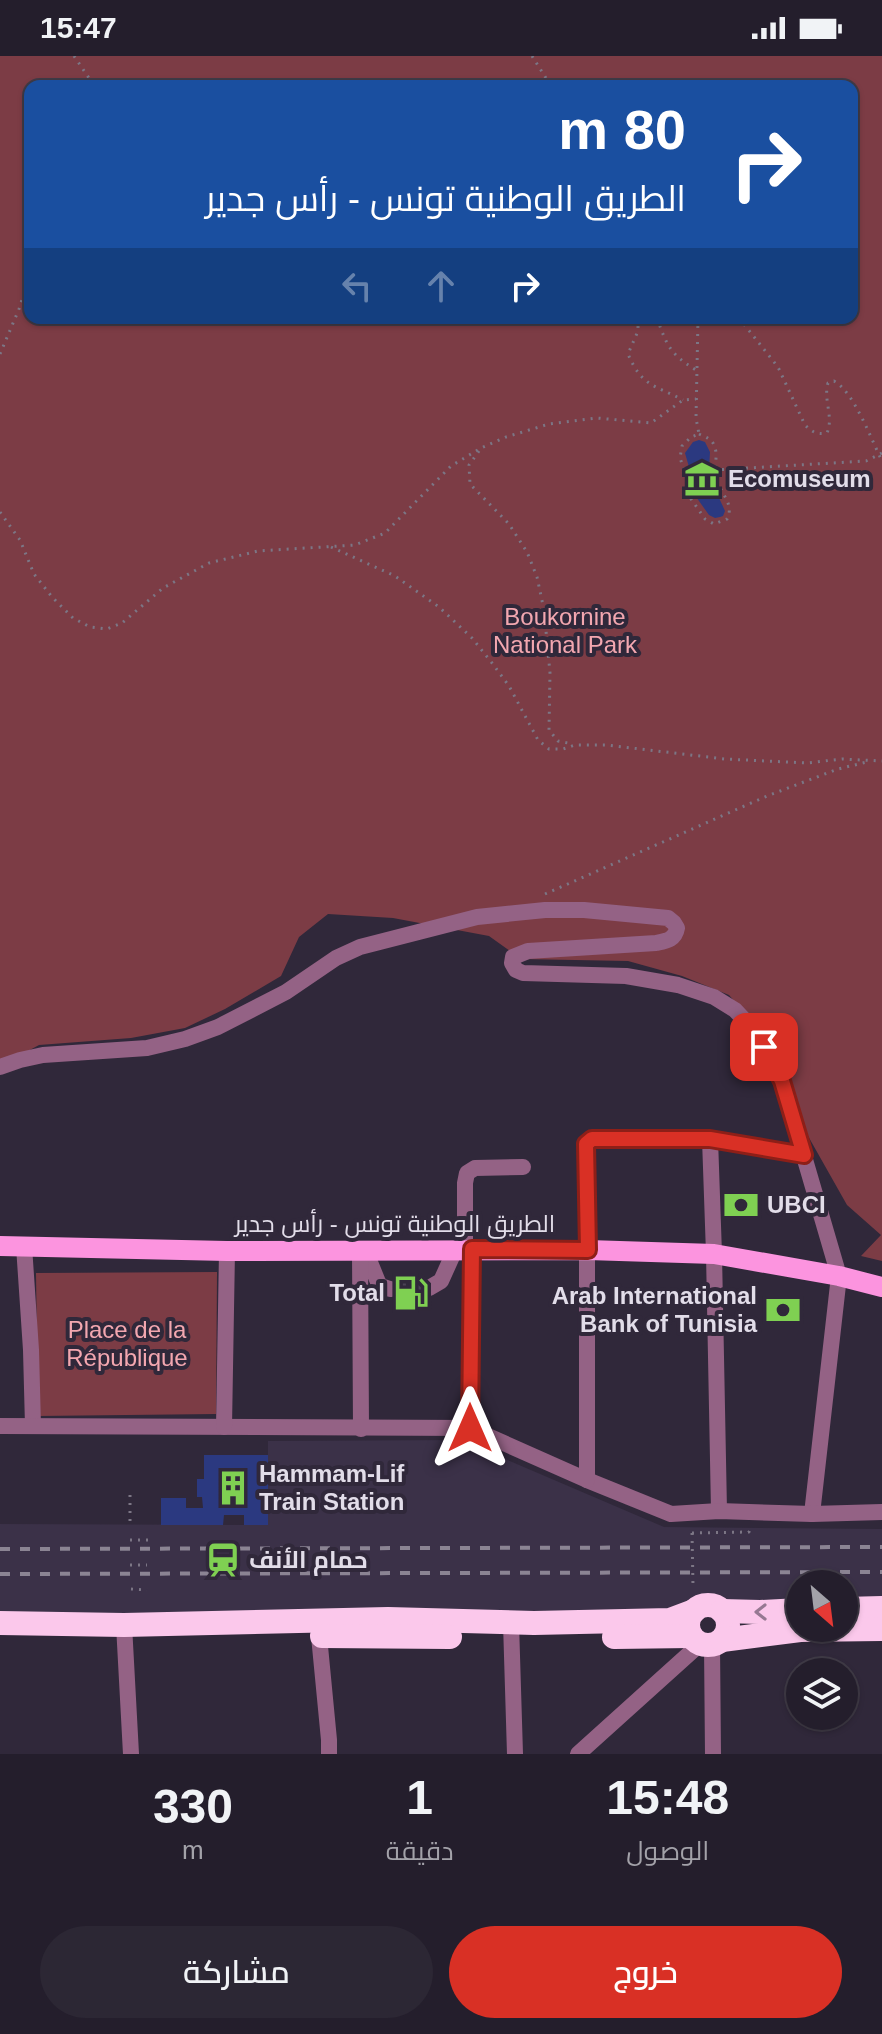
<!DOCTYPE html>
<html lang="ar">
<meta charset="utf-8">
<style>
:root{--surface:#241e2c;--page:#2c2734;--text:#f1f3f6;--muted:#a3a2a9;--line:#413c48;--accent:#d93025}
body{margin:0;font-family:Arial,Cairo,sans-serif;background:var(--page);color:var(--text);direction:rtl;height:100vh;display:flex;flex-direction:column;font-size:30px;white-space:nowrap}
*{box-sizing:border-box;margin:0}
p{font-size:26px;color:var(--muted)}
.icon{flex:none;width:44px;height:44px;fill:none;stroke:currentColor;stroke-width:2;stroke-linecap:round;stroke-linejoin:round}
.map{position:relative;height:1698px;overflow:hidden;direction:ltr}
.drawer{display:flex;flex-direction:column;background:var(--surface);flex:1}
.drawer>*{flex:none}
.top-card{position:absolute;left:24px;top:24px;width:834px;height:244px;border-radius:16px;box-shadow:0 2px 6px #0004,0 0 0 2px var(--line);direction:rtl;background:#1a4fa0;color:#fff;overflow:hidden}
.needle{width:52px;rotate:152deg}
.fabs{position:absolute;left:786px;top:1514px;display:grid;gap:16px}
.fabs a{display:grid;place-items:center;width:72px;height:72px;border-radius:50%;background:var(--surface);box-shadow:0 2px 6px #0004,0 0 0 2px var(--line);font-size:40px}
.pin{position:absolute;display:grid;place-items:center;width:68px;height:68px;color:#fff;margin:-34px;border-radius:16px;box-shadow:0 4px 12px #0006}
.me{position:absolute;width:88px;margin:-44px;rotate:0deg;stroke-linejoin:round;filter:drop-shadow(0 0 6px #0008)}
.turn{display:flex;align-items:center;gap:28px;height:168px;padding:0 40px;font-size:36px}
.turn .icon{width:104px;height:104px;stroke-width:2.5}
.turn b{display:block;font-size:56px;line-height:68px}
.lanes{display:flex;align-items:center;height:76px;padding:0 40px;background:#0003;justify-content:center;gap:40px;direction:ltr}
.lanes .off{opacity:.35}
.eta{display:flex;justify-content:space-evenly;align-items:center;height:136px;text-align:center}
.eta b{font-size:48px;font-weight:600;line-height:56px}
.action{display:flex;gap:16px;margin-top:auto;padding:16px 40px}
.action a{flex:1;height:92px;border-radius:48px;background:var(--accent);color:#fff;font-size:32px;font-weight:600;line-height:92px;text-align:center}
.action a+a{background:var(--page);color:var(--text)}
.status{display:flex;justify-content:space-between;align-items:center;height:56px;padding:0 40px;background:var(--surface);direction:ltr}
.status svg{height:22px;fill:currentColor}
.map>svg:first-child{display:block}
.built{fill:#3b3148}
.green{fill:#7c3c45;fill-rule:evenodd}
.building{fill:#2b3980}
.lines{fill:none;stroke-linecap:round;stroke-linejoin:round}
.minor-tunnel{stroke:#4b4354;stroke-width:16;stroke-dasharray:16 8;stroke-linecap:butt}
.path{stroke:#7c7685;stroke-width:3;stroke-dasharray:2 6;stroke-linecap:butt}
.minor{stroke:#946285;stroke-width:16}
.major{stroke:#fc94df;stroke-width:20}
.highway{stroke:#fbc8eb;stroke-width:24}
.rail{stroke:#8b8493;stroke-width:4;stroke-dasharray:10 10;stroke-linecap:butt}
.path-bridge{stroke:#7c7685;stroke-width:3;stroke-dasharray:2 6;stroke-linecap:butt}
.oneway{stroke:#967892}
.route-casing{stroke:#8d1f18;stroke-width:20}
.route{stroke:#d93025;stroke-width:14}
.labels{text-anchor:middle;stroke-width:8;stroke-linejoin:round;paint-order:stroke}
.poi-label{font-size:24px;font-weight:bold;fill:#e2dde9;stroke:#30283a;text-anchor:start}
.park-label{font-size:24px;fill:#f3a7b0;stroke:#30283a}
.street-label{font-size:24px;fill:#e2dde9;stroke:#30283a}
</style>
<div class="status"><b>15:47</b><svg viewBox="0 0 49 12"><path d="M0 12V9h3v3zM5 12V6h3v6zM10 12V3h3v9zM15 12V0h3v12zM26 1h20v11H26zM47 4h2v5h-2z"/></svg></div>
<div class="map">
<svg width="882" height="1698" viewBox="0 0 882 1698">
<rect width="100%" height="100%" fill="#30283a"/>
<!-- built -->
<path class="built" d="M 461,1384 L 664,1471 L 882,1473 L 882,1551 L 844,1552 L 844,1528 L 800,1528 L 800,1553 L 736,1544 L 692,1547 L 667,1563 L 0,1561 L 0,1468 L 268,1469 L 268,1385 Z"/>
<!-- green -->
<g class="green">
<path d="M 0,0 L 882,0 L 882,1205 L 861,1200 L 881,1179 L 847,1149 L 808,1080 L 770,986 L 729,939 L 682,920 L 628,905 L 521,903 L 489,880 L 393,862 L 328,858 L 299,881 L 281,920 L 225,953 L 185,972 L 131,982 L 39,989 L 6,1007 L 0,1012 ZM 30,30 L 852,30 L 852,262 L 30,262 Z"/>
<path d="M 217,1216 L 216,1358 L 38,1360 L 36,1217 Z"/>
</g>
<!-- building -->
<g class="building">
<path d="M 699,384 L 705,386 L 710,396 L 709,414 L 710,422 L 725,455 L 723,460 L 720,461 L 715,462 L 709,459 L 694,438 L 695,432 L 685,397 L 693,386 Z"/>
<path d="M 204,1399 L 268,1399 L 268,1469 L 244,1469 L 244,1459 L 224,1459 L 223,1469 L 161,1469 L 161,1442 L 186,1442 L 186,1452 L 203,1452 L 202,1441 L 197,1441 L 197,1423 L 204,1423 Z"/>
</g>
<g class="lines">
<!-- minor-tunnel -->
<path class="minor-tunnel" d="M 390,1233 L 429,1232"/>
<!-- path -->
<g class="path">
<path d="M 74,0 L 91,25 L 91,30"/>
<path d="M 532,0 L 551,30"/>
<path d="M 638,262 L 638,275 L 628,298 C 642,331 655,329 683,344"/>
<path d="M 657,262 C 667,290 670,298 696,314"/>
<path d="M 698,262 L 696,362 L 699,378"/>
<path d="M 739,262 L 778,311 L 805,369 C 812,376 817,379 827,377 C 834,361 823,344 828,327 L 834,325 C 854,336 871,383 882,405"/>
<path d="M 0,298 L 19,253 L 30,219"/>
<path d="M 699,378 C 705,381 711,382 714,389 C 719,400 713,411 716,422 C 720,437 735,448 727,463 L 714,468 L 705,463 L 689,440 L 688,425 L 680,402 L 682,390 L 691,381 Z"/>
<path d="M 479,395 L 469,409 L 470,428 L 509,468 L 527,496 L 537,521 L 544,554 L 550,617 L 549,674 L 558,685 L 573,688"/>
<path d="M 714,414 L 866,405 L 882,397"/>
<path d="M 0,456 L 20,484 L 34,518 L 52,541 L 73,562 L 90,571 L 107,573 L 122,567 L 163,532 L 209,507 L 258,495 L 355,489 L 385,477 L 451,410 L 481,392 L 506,381 L 549,368 L 597,362 L 651,367 L 683,344 L 696,343"/>
<path d="M 331,491 L 395,520 L 439,551 L 472,582 L 492,607 L 509,630 L 538,684 L 549,693 L 563,693 L 575,689 L 606,689 L 725,703 L 807,707 L 842,703 L 882,705"/>
<path d="M 545,838 L 767,740 L 838,713 L 867,706"/>
<path d="M 130,1439 L 130,1467"/>
<path d="M 692,1477 L 749,1476 L 749,1472"/>
<path d="M 130,1484 L 148,1484"/>
<path d="M 130,1509 L 147,1509"/>
<path d="M 131,1533 L 147,1534"/>
</g>
<!-- minor -->
<g class="minor">
<path d="M 0,1011 L 20,1004 L 43,999 L 147,992 L 185,983 L 218,971 L 286,936 L 336,902 L 360,891 L 477,861 L 545,854 L 584,854 L 668,862 L 674,867 L 677,872 C 675,884 666,885 656,887 L 528,895 L 513,901 L 512,907 L 516,914 L 523,917 L 626,920 L 678,929 L 714,941 L 735,954 L 751,971 L 764,991 L 782,1025 L 839,1220 L 812,1458"/>
<path d="M 710,1083 L 714,1198 L 719,1455"/>
<path d="M 24,1190 L 31,1294 L 33,1370"/>
<path d="M 465,1193 L 465,1127 L 467,1117 L 475,1112 L 523,1111"/>
<path d="M 365,1194 L 378,1226 L 381,1230 L 390,1233"/>
<path d="M 360,1195 L 361,1373"/>
<path d="M 429,1232 L 441,1225 L 455,1194"/>
<path d="M 0,1370 L 470,1372 L 587,1424 L 671,1458 L 719,1455 L 812,1458 L 882,1456"/>
<path d="M 224,1371 L 227,1195"/>
<path d="M 470,1372 L 472,1193"/>
<path d="M 587,1424 L 587,1086 L 592,1083 L 710,1083 L 804,1099"/>
<path d="M 511,1567 L 515,1698"/>
<path d="M 124,1569 L 131,1698"/>
<path d="M 319,1580 L 329,1684 L 329,1698"/>
<path d="M 712,1589 L 713,1698"/>
<path d="M 578,1698 L 700,1588"/>
</g>
<!-- major -->
<path class="major" d="M 0,1190 L 227,1195 L 588,1194 L 714,1198 L 839,1220 L 882,1231"/>
<!-- highway -->
<g class="highway">
<circle cx="708" cy="1569" r="20"/>
<path d="M 844,1553 L 882,1552"/>
<path d="M 722,1555 L 760,1556 L 800,1554"/>
<path d="M 0,1567 L 124,1569 L 388,1563 L 534,1567 L 670,1564 L 694,1555"/>
<path d="M 322,1580 L 450,1581"/>
<path d="M 614,1581 L 691,1580"/>
<path d="M 722,1584 L 800,1574 L 882,1573"/>
</g>
<!-- rail -->
<g class="rail">
<path d="M 0,1493 L 882,1491"/>
<path d="M 0,1518 L 882,1516"/>
</g>
<!-- path-bridge -->
<path class="path-bridge" d="M 692,1477 L 693,1530"/>
</g>
<!-- one-way arrows -->
<defs><path id="oneway-chevron" d="M-2-3.5L2.5 0L-2 3.5" fill="none" stroke-width="1.6" stroke-linecap="round" stroke-linejoin="round" transform="scale(2)"/></defs>
<use class="oneway" href="#oneway-chevron" transform="translate(761 1556) rotate(180)"/>
<g class="lines">
<!-- route casing -->
<g class="route-casing">
<path id="route" d="M 470,1372 L 472,1193 L 588,1194 L 586,1088 L 592,1083 L 710,1083 L 804,1099 L 782,1025 L 764,991"/>
</g>
<!-- route -->
<use href="#route" class="route"/>
</g>
<!-- icons -->
<defs>
<g id="museum-bare" transform="scale(2.76)"><path d="M0-6L6-3V-2H-6V-3ZM-5-1h2V3h-2ZM-1-1h2V3h-2ZM3-1h2V3H3ZM-6 4H6V6H-6Z" fill="#7fd052" stroke="#30283a" stroke-width="2.5" paint-order="stroke"/></g>
<g id="bank-bare" transform="scale(2.76)"><path d="M-6-4H6V4H-6ZM0-2.3a2.3 2.3 0 1 0 0 4.6a2.3 2.3 0 1 0 0-4.6Z" fill="#7fd052" stroke="#30283a" stroke-width="2.5" paint-order="stroke"/></g>
<g id="fuel-bare" transform="scale(2.76)"><path d="M-5.5-6h7V0h2V4h1.3V-2.5L3-4.5l.8-.8L6-3V5H2.5V1h-1V6h-7ZM-4.2-4.7v3.2H.2V-4.7Z" fill="#7fd052" stroke="#30283a" stroke-width="2.5" paint-order="stroke"/></g>
<g id="building-bare" transform="scale(2.76)"><path d="M-4-6H4V6H1V3H-1V6H-4ZM-2.5-4.3h1.7v1.8h-1.7ZM.8-4.3h1.7v1.8H.8ZM-2.5-1h1.7V.8h-1.7ZM.8-1h1.7V.8H.8Z" fill="#7fd052" stroke="#30283a" stroke-width="2.5" paint-order="stroke"/></g>
<g id="station-bare" transform="scale(2.76)"><path d="M-3-6H3Q5-6 5-4V2Q5 4 3 4L4.5 6H3L1.5 4h-3L-3 6H-4.5L-3 4Q-5 4-5 2V-4Q-5-6-3-6ZM-3.5-4v3h7v-3ZM-3.5 1v1.5H-2V1ZM2 1v1.5H3.5V1Z" fill="#7fd052" stroke="#30283a" stroke-width="2.5" paint-order="stroke"/></g>
</defs>
<g fill-rule="evenodd">
<use href="#museum-bare" x="702" y="423"/>
<use href="#bank-bare" x="741" y="1149"/>
<use href="#fuel-bare" x="411" y="1237"/>
<use href="#bank-bare" x="783" y="1254"/>
<use href="#building-bare" x="233" y="1432"/>
<use href="#station-bare" x="223" y="1504"/>
</g>
<g class="labels">
<!-- poi labels -->
<g class="poi-label">
<text x="728" y="431">Ecomuseum</text>
<text x="767" y="1157">UBCI</text>
<text x="385" y="1245" text-anchor="end">Total</text>
<text x="757" y="1248" text-anchor="end">Arab International<tspan x="757" dy="28">Bank of Tunisia</tspan></text>
<text x="259" y="1426">Hammam-Lif<tspan x="259" dy="28">Train Station</tspan></text>
<text x="249" y="1512">حمام الأنف</text>
</g>
<!-- park labels -->
<g class="park-label">
<text x="565" y="569">Boukornine<tspan x="565" dy="28">National Park</tspan></text>
<text x="127" y="1282">Place de la<tspan x="127" dy="28">République</tspan></text>
</g>
<!-- street labels -->
<g class="street-label">
<text x="395" y="1176">الطريق الوطنية تونس - رأس جدير</text>
</g>
</g>
</svg>
<div class="fabs">
<a><svg class="needle" viewBox="-14 -14 28 28"><path d="M0-13l5 13h-10z" fill="#e53935"/><path d="M0 13l5-13h-10z" fill="#a3a2a9"/></svg></a>
<a><svg class="icon" aria-label="layers" viewBox="0 0 24 24"><path d="M12 4l9 5-9 5-9-5zM3 14l9 5 9-5"/></svg></a>
</div>
<div class="pin" style="left:764px;top:991px;background:#d93025"><svg class="icon" aria-label="arrive" viewBox="0 0 24 24"><path d="M6 21V4h12l-3 4 3 4H6"/></svg></div>
<svg class="me" style="left:470px;top:1372px" viewBox="-20 -20 40 40"><path d="M0-17L14 15 0 8-14 15z" fill="#d93025" stroke="#fff" stroke-width="4"/></svg>
<div class="top-card">
<div class="turn"><svg class="icon" aria-label="right" viewBox="0 0 24 24"><path d="M7 20v-9h11M14 6l5 5-5 5"/></svg><div><b>80 m</b>الطريق الوطنية تونس - رأس جدير</div></div>
<div class="lanes"><svg class="icon off" aria-label="left" viewBox="0 0 24 24"><path d="M17 20v-9H6M10 6l-5 5 5 5"/></svg><svg class="icon off" aria-label="ahead" viewBox="0 0 24 24"><path d="M12 20V5M6 11l6-6 6 6"/></svg><svg class="icon" aria-label="right" viewBox="0 0 24 24"><path d="M7 20v-9h11M14 6l5 5-5 5"/></svg></div>
</div>
</div>
<section class="drawer">
<div class="eta">
<div><b>15:48</b><p>الوصول</p></div>
<div><b>1</b><p>دقيقة</p></div>
<div><b>330</b><p>m</p></div>
</div>
<div class="action"><a>خروج</a><a>مشاركة</a></div>
</section>
